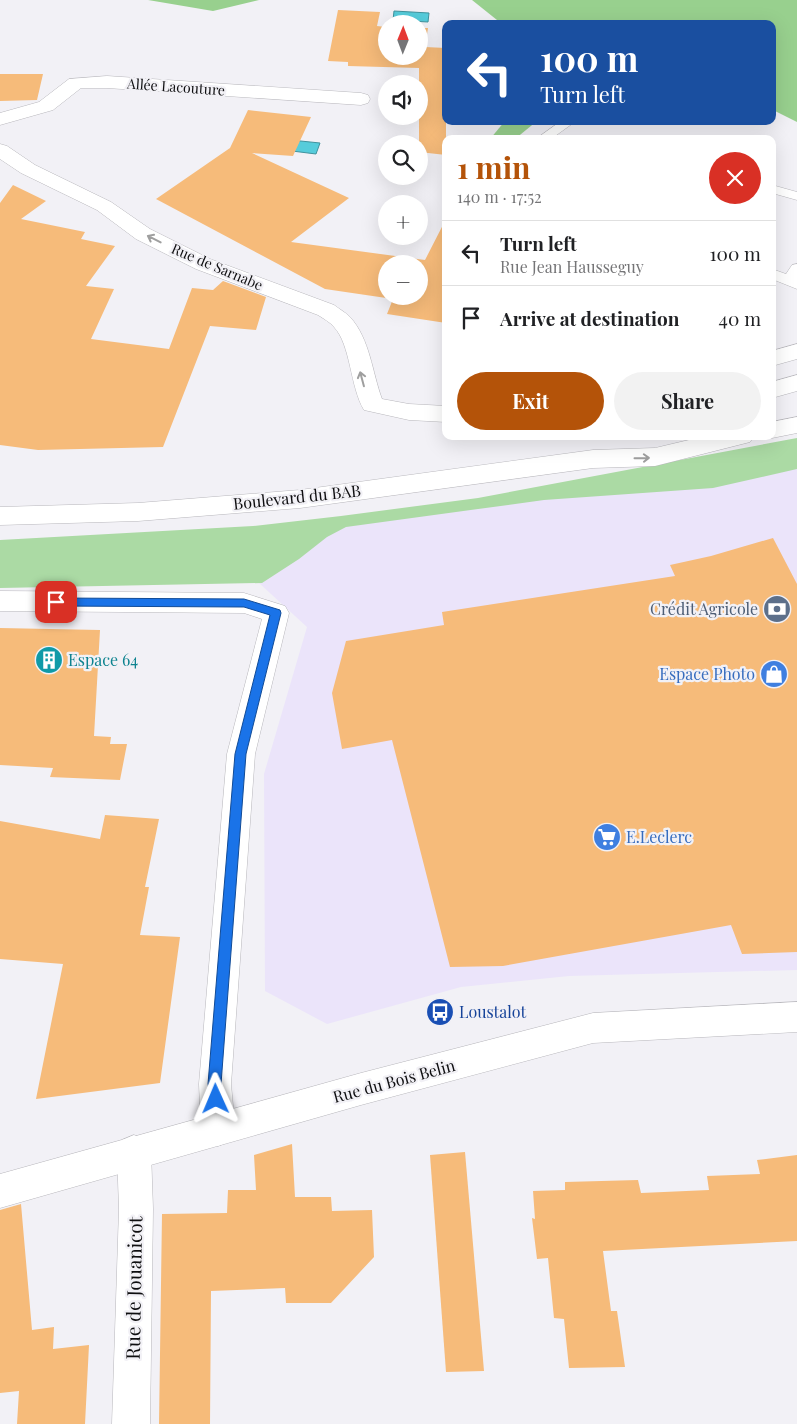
<!DOCTYPE html>
<meta charset="utf-8">
<style>
:root{--surface:#fff;--page:#f2f2f2;--text:#202124;--muted:#757577;--line:#e0e0e0;--accent:#b45309}
body{margin:0;font-family:"Playfair Display",serif;background:var(--page);color:var(--text);height:100vh;display:flex;flex-direction:column;font-size:19px;white-space:nowrap}
*{box-sizing:border-box;margin:0}
p{font-size:16px;color:var(--muted)}
.icon{flex:none;width:28px;height:28px;fill:none;stroke:currentColor;stroke-width:2;stroke-linecap:round;stroke-linejoin:round}
.map{position:relative;flex:1;overflow:hidden}
.drawer{position:absolute;left:442px;top:135px;width:334px;height:305px;display:flex;flex-direction:column;background:var(--surface);border-radius:10px;box-shadow:0 5px 20px #0002}
.drawer>*{flex:none}
.top-card{position:absolute;left:442px;top:20px;width:334px;height:105px;border-radius:10px;box-shadow:0 5px 20px #0002;background:#1a4fa0;color:#fff;overflow:hidden}
.needle{width:32px;rotate:1deg}
.controls{position:absolute;left:378px;top:15px;display:grid;gap:10px}
.controls a{display:grid;place-items:center;width:50px;height:50px;border-radius:50%;background:var(--surface);box-shadow:0 5px 20px #0002;font-size:25px}
.pin{position:absolute;display:grid;place-items:center;width:42px;height:42px;color:#fff;margin:-21px;border-radius:10px;box-shadow:0 2px 8px #0006}
.me{position:absolute;width:55px;margin:-28px;rotate:359deg;stroke-linejoin:round;filter:drop-shadow(0 0 4px #0008)}
.turn{display:flex;align-items:center;gap:18px;height:105px;padding:0 15px;font-size:22px}
.turn .icon{width:65px;height:65px;stroke-width:2.5}
.turn b{display:block;font-size:35px;line-height:42px}
.round{display:grid;place-items:center;flex:none;width:52px;height:52px;border-radius:26px;background:var(--page)}
.headline{display:flex;align-items:center;justify-content:space-between;height:85px;padding:0 15px}
h1{font-size:30px;font-weight:700;line-height:38px;color:var(--accent)}
.primary-button{display:flex;gap:10px;margin-top:auto;padding:10px 15px}
.primary-button a{flex:1;height:58px;border-radius:30px;background:var(--accent);color:#fff;font-size:20px;font-weight:700;line-height:58px;text-align:center}
.primary-button a+a{background:var(--page);color:var(--text)}
ul{padding:0;list-style:none}
li{display:flex;align-items:center;gap:15px;height:65px;padding:0 15px;border-top:1px solid var(--line)}
li div{flex:1}
li b{display:block;font-size:19px}
li em{font-style:normal}
.map>svg:first-child{display:block}
.commercial{fill:#ebe4fa}
.green{fill:#abdaa4}
.forest{fill:#98d08e}
.water{fill:#56ccdb;stroke:#40939e}
.building{fill:#f6bb7a;fill-rule:evenodd}
.lines{fill:none;stroke-linecap:round;stroke-linejoin:round}
.lane-casing{stroke:#b8b7bc;stroke-width:1}
.street-casing{stroke:#b8b7bc;stroke-width:1}
.secondary-casing{stroke:#b8b7bc;stroke-width:1}
.primary-casing{stroke:#b8b7bc;stroke-width:1}
.lane{fill:#fff;fill-rule:evenodd}
.street{fill:#fff;fill-rule:evenodd}
.secondary{fill:#fff;fill-rule:evenodd}
.primary{fill:#fff;fill-rule:evenodd}
.oneway{stroke:#9f9f9f}
.route{fill:#1a73e8;stroke:#114b97}
.labels{text-anchor:middle;stroke-width:4.5;stroke-linejoin:round;paint-order:stroke}
.far-street-label{font-size:14px;fill:#0e0e10;stroke:#f2f1f6}
.street-label{font-size:16px;fill:#0e0e10;stroke:#f2f1f6}
.service-label{font-size:16px;fill:#4e5e75;stroke:#f2f1f6;text-anchor:end}
.culture-label{font-size:16px;fill:#0d838f;stroke:#f2f1f6;text-anchor:start}
.shop-label{font-size:16px;fill:#366cbe;stroke:#f2f1f6;text-anchor:end}
.transit-label{font-size:16px;fill:#164399;stroke:#f2f1f6;text-anchor:start}
.near-street-label{font-size:19px;fill:#0e0e10;stroke:#f2f1f6}
</style>
<div class="map">
<svg width="797" height="1424" viewBox="0 0 797 1424">
<rect width="100%" height="100%" fill="#f2f1f6"/>
<!-- commercial -->
<path class="commercial" d="M 797,455 L 797,970 L 569,976 L 461,987 L 327,1024 L 265,991 L 264,774 L 307,627 L 259,583 L 338,523 Z"/>
<!-- green -->
<path class="green" d="M 797,438 L 797,469 L 713,488 L 544,500 L 346,527 L 327,537 L 299,559 L 262,583 L 0,588 L 0,540 L 253,526 L 341,516 L 478,498 Z"/>
<!-- forest -->
<g class="forest">
<path d="M 148,0 L 259,0 L 213,11 Z"/>
<path d="M 472,0 L 797,0 L 797,122 L 773,110 L 772,24 L 502,24 Z"/>
<path d="M 505,121 L 537,121 L 515,139 L 490,139 Z"/>
</g>
<!-- water -->
<g class="water">
<path d="M 394,11 L 429,13 L 428,22 L 393,20 Z"/>
<path d="M 281,139 L 320,143 L 316,154 L 276,149 Z"/>
</g>
<!-- building -->
<g class="building">
<path d="M 338,10 L 380,12 L 377,26 L 386,27 L 386,56 L 419,56 L 419,28 L 428,28 L 425,47 L 446,48 L 446,155 L 419,152 L 419,68 L 348,66 L 348,62 L 328,61 Z"/>
<path d="M 0,74 L 43,74 L 37,100 L 0,101 Z"/>
<path d="M 248,110 L 311,117 L 293,156 L 252,153 L 349,198 L 291,242 L 425,260 L 446,219 L 446,323 L 387,314 L 393,299 L 325,289 L 156,199 L 230,148 ZM 386,264 L 419,264 L 419,296 L 386,296 Z"/>
<path d="M 13,185 L 46,201 L 21,219 L 85,232 L 81,239 L 115,246 L 86,286 L 114,289 L 91,339 L 169,349 L 192,288 L 213,290 L 223,281 L 266,297 L 256,330 L 210,326 L 163,447 L 38,450 L 0,445 L 0,203 Z"/>
<path d="M 773,538 L 797,584 L 797,952 L 742,954 L 731,925 L 503,966 L 450,967 L 392,740 L 342,749 L 332,693 L 346,641 L 444,625 L 442,612 L 675,576 L 670,565 L 711,556 Z"/>
<path d="M 0,628 L 100,630 L 94,736 L 111,737 L 110,744 L 127,744 L 120,780 L 50,777 L 53,768 L 0,765 Z"/>
<path d="M 105,815 L 159,819 L 145,887 L 149,887 L 140,935 L 180,937 L 160,1083 L 36,1099 L 63,964 L 0,959 L 0,821 L 100,839 Z"/>
<path d="M 292,1144 L 295,1197 L 331,1197 L 332,1211 L 372,1210 L 374,1257 L 331,1303 L 286,1303 L 285,1288 L 211,1291 L 210,1424 L 159,1424 L 162,1214 L 227,1213 L 228,1190 L 256,1190 L 254,1155 Z"/>
<path d="M 465,1152 L 484,1371 L 446,1372 L 430,1155 Z"/>
<path d="M 797,1155 L 797,1241 L 603,1251 L 611,1311 L 617,1311 L 625,1367 L 569,1368 L 564,1319 L 554,1318 L 548,1258 L 537,1259 L 532,1218 L 535,1219 L 533,1191 L 565,1190 L 565,1182 L 638,1180 L 641,1193 L 709,1190 L 707,1176 L 760,1174 L 757,1160 Z"/>
<path d="M 21,1204 L 32,1330 L 54,1327 L 53,1349 L 89,1345 L 85,1424 L 17,1424 L 19,1391 L 0,1393 L 0,1210 Z"/>
</g>
<g class="lines">
<!-- lane casing -->
<g class="lane-casing">
<g id="lane">
<path d="M 561,121 L 576,121 L 551,139 L 536,139 Z"/>
<path d="M 772,185 L 797,192 L 797,200 L 772,193 Z"/>
<path d="M 797,264 L 797,289 L 772,279 L 772,269 L 786,274 L 792,265 Z"/>
</g>
</g>
<!-- street casing -->
<g class="street-casing">
<g id="street">
<path d="M 107,76 L 361,93 L 368,95 L 370,99 L 368,103 L 361,105 L 107,88 L 81,88 L 53,110 L 0,125 L 0,113 L 39,102 L 69,79 Z"/>
<path d="M 0,144 L 7,146 L 35,165 L 111,202 L 150,229 L 210,259 L 334,305 C 339,309 345,312 350,317 C 370,339 372,372 382,399 L 409,404 L 446,406 L 446,422 L 409,420 L 364,410 C 350,387 351,345 334,327 C 330,322 324,319 318,315 L 196,269 L 136,239 L 97,210 L 21,173 L 0,159 Z"/>
<path d="M 797,344 L 797,359 L 772,366 L 772,351 Z"/>
<path d="M 0,591 L 244,593 L 285,606 L 289,613 L 255,754 L 231,1084 L 235,1129 L 230,1141 L 218,1146 L 206,1141 L 201,1129 L 199,1084 L 227,754 L 262,619 L 244,613 L 0,611 Z"/>
<path d="M 134,1135 L 146,1140 L 151,1152 L 153,1209 L 150,1424 L 112,1424 L 119,1209 L 117,1152 L 122,1140 Z"/>
</g>
</g>
<!-- secondary casing -->
<g class="secondary-casing">
<path id="secondary" d="M 797,1002 L 797,1032 L 593,1043 L 361,1105 L 0,1208 L 0,1174 L 361,1073 L 593,1013 Z"/>
</g>
<!-- primary casing -->
<g class="primary-casing">
<g id="primary">
<path d="M 797,375 L 797,391 L 772,398 L 772,382 Z"/>
<path d="M 797,417 L 797,433 L 772,438 L 765,436 L 772,436 L 772,422 Z"/>
<path d="M 706,436 L 754,436 L 750,442 L 655,466 L 593,468 L 300,508 L 138,521 L 0,525 L 0,507 L 138,503 L 300,490 L 593,450 L 655,448 Z"/>
</g>
</g>
<!-- lane -->
<use href="#lane" class="lane"/>
<!-- street -->
<use href="#street" class="street"/>
<!-- secondary -->
<use href="#secondary" class="secondary"/>
<!-- primary -->
<use href="#primary" class="primary"/>
</g>
<!-- one-way arrows -->
<defs><path id="oneway-shaft" d="M-6 0H5M1.5-3L5.5 0L1.5 3" fill="none" stroke-width="1.6" stroke-linecap="round" stroke-linejoin="round" transform="scale(1.25)"/></defs>
<g class="oneway">
<use href="#oneway-shaft" transform="translate(154 239) rotate(-153)"/>
<use href="#oneway-shaft" transform="translate(362 379) rotate(-105)"/>
<use href="#oneway-shaft" transform="translate(642 458) rotate(-1)"/>
</g>
<!-- route -->
<path class="route" d="M 56,598 L 244,599 L 280,610 L 281,613 L 246,754 L 221,1084 L 223,1099 L 221,1104 L 216,1106 L 211,1104 L 208,1084 L 235,754 L 270,615 L 244,607 L 56,606 L 50,602 Z"/>
<!-- icons -->
<defs>
<g id="bank-disc" transform="scale(1.4375)"><circle r="9.5" fill="#5c6f8a" stroke="#f2f1f6"/><path d="M-6-4H6V4H-6ZM0-2.3a2.3 2.3 0 1 0 0 4.6a2.3 2.3 0 1 0 0-4.6Z" fill="#fff"/></g>
<g id="building-disc" transform="scale(1.4375)"><circle r="9.5" fill="#0f9aa8" stroke="#f2f1f6"/><path d="M-4-6H4V6H1V3H-1V6H-4ZM-2.5-4.3h1.7v1.8h-1.7ZM.8-4.3h1.7v1.8H.8ZM-2.5-1h1.7V.8h-1.7ZM.8-1h1.7V.8H.8Z" fill="#fff"/></g>
<g id="shop-disc" transform="scale(1.4375)"><circle r="9.5" fill="#3f7fe0" stroke="#f2f1f6"/><path d="M-5-2.5h2.3a2.7 3.5 0 0 1 5.4 0H5L5.5 6h-11ZM-1.5-2.5h3a1.5 2.3 0 0 0-3 0Z" fill="#fff"/></g>
<g id="supermarket-disc" transform="scale(1.4375)"><circle r="9.5" fill="#3f7fe0" stroke="#f2f1f6"/><path d="M-6-5.5h2.5l.6 2H6L4.5 2H-2.5L-4.4-4H-6ZM-1.5 3.2a1.3 1.3 0 1 0 .1 0ZM3 3.2a1.3 1.3 0 1 0 .1 0Z" fill="#fff"/></g>
<g id="bus-disc" transform="scale(1.4375)"><circle r="9.5" fill="#1a4fb4" stroke="#f2f1f6"/><path d="M-5-6H5V4H4V6H2V4H-2V6H-4V4H-5ZM-3.5-4V0h7V-4ZM-3.5 1.2v1.5H-2V1.2ZM2 1.2v1.5H3.5V1.2Z" fill="#fff"/></g>
</defs>
<g fill-rule="evenodd">
<use href="#bank-disc" x="777" y="609"/>
<use href="#building-disc" x="49" y="660"/>
<use href="#shop-disc" x="774" y="674"/>
<use href="#supermarket-disc" x="607" y="837"/>
<use href="#bus-disc" x="440" y="1012"/>
</g>
<g class="labels">
<!-- far-street labels -->
<g class="far-street-label">
<text transform="translate(176 87) rotate(4)" y="5">Allée Lacouture</text>
<text transform="translate(217 267) rotate(23)" y="5">Rue de Sarnabe</text>
</g>
<!-- street labels -->
<g class="street-label">
<text transform="translate(297 497) rotate(-6)" y="6">Boulevard du BAB</text>
<text transform="translate(394 1081) rotate(-15)" y="6">Rue du Bois Belin</text>
</g>
<!-- service labels -->
<g class="service-label">
<text x="758" y="615">Crédit Agricole</text>
</g>
<!-- culture labels -->
<g class="culture-label">
<text x="68" y="666">Espace 64</text>
</g>
<!-- shop labels -->
<g class="shop-label">
<text x="755" y="680">Espace Photo</text>
<text x="626" y="843" text-anchor="start">E.Leclerc</text>
</g>
<!-- transit labels -->
<g class="transit-label">
<text x="459" y="1018">Loustalot</text>
</g>
<!-- near-street labels -->
<g class="near-street-label">
<text transform="translate(134 1288) rotate(-89)" y="7">Rue de Jouanicot</text>
</g>
</g>
</svg>
<div class="controls">
<a><svg class="needle" viewBox="-14 -14 28 28"><path d="M0-13l5 13h-10z" fill="#e53935"/><path d="M0 13l5-13h-10z" fill="#757577"/></svg></a>
<a><svg class="icon" aria-label="sound" viewBox="0 0 24 24"><path d="M4 9h4l5-4v14l-5-4H4zM17 9q2 3 0 6"/></svg></a>
<a><svg class="icon" aria-label="search" viewBox="0 0 24 24"><circle cx="10" cy="10" r="6"/><path d="M15 15l6 6"/></svg></a>
<a>+</a>
<a>−</a>
</div>
<div class="pin" style="left:56px;top:602px;background:#d93025"><svg class="icon" aria-label="arrive" viewBox="0 0 24 24"><path d="M6 21V4h12l-3 4 3 4H6"/></svg></div>
<svg class="me" style="left:216px;top:1099px" viewBox="-20 -20 40 40"><path d="M0-17L14 15 0 8-14 15z" fill="#1a73e8" stroke="#fff" stroke-width="4"/></svg>
<div class="top-card">
<div class="turn"><svg class="icon" aria-label="left" viewBox="0 0 24 24"><path d="M17 20v-9H6M10 6l-5 5 5 5"/></svg><div><b>100 m</b>Turn left</div></div>
</div>
<section class="drawer">
<div class="headline"><div><h1>1 min</h1><p>140 m · 17:52</p></div><a class="round" style="background:#d93025;color:#fff"><svg class="icon" aria-label="close" viewBox="0 0 24 24"><path d="M6 6l12 12M18 6L6 18"/></svg></a></div>
<ul>
<li><svg class="icon" aria-label="left" viewBox="0 0 24 24"><path d="M17 20v-9H6M10 6l-5 5 5 5"/></svg><div><b>Turn left</b><p>Rue Jean Hausseguy</p></div><em>100 m</em></li>
<li><svg class="icon" aria-label="arrive" viewBox="0 0 24 24"><path d="M6 21V4h12l-3 4 3 4H6"/></svg><div><b>Arrive at destination</b></div><em>40 m</em></li>
</ul>
<div class="primary-button"><a>Exit</a><a>Share</a></div>
</section>
</div>
